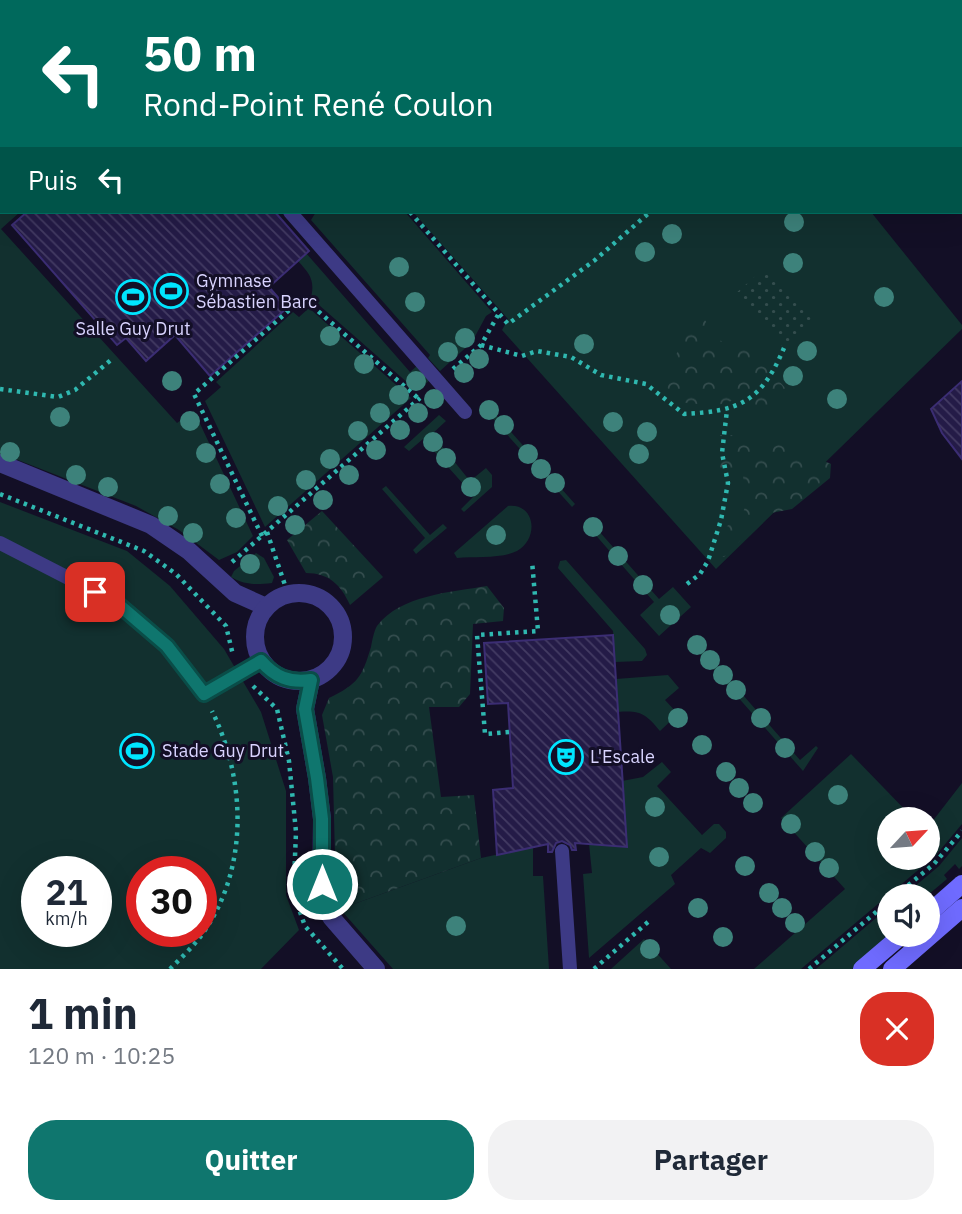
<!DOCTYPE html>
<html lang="fr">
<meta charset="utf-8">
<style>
:root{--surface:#fff;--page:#f2f2f3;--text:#1f2937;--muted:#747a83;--accent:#0f766e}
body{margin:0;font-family:"IBM Plex Sans",sans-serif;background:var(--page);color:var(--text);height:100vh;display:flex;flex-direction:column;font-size:26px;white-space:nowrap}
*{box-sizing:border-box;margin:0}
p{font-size:23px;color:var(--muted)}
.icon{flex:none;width:38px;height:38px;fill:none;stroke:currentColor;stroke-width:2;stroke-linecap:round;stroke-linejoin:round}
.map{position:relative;height:969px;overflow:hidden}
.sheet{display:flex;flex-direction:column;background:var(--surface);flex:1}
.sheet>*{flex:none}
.hud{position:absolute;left:0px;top:0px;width:962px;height:214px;box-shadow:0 7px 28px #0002;background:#00695c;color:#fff;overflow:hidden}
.needle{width:46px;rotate:64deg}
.tools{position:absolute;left:877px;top:807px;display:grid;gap:14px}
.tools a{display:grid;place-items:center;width:63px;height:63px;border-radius:50%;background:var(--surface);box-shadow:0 7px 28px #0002;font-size:35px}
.speed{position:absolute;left:21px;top:856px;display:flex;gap:14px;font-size:35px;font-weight:700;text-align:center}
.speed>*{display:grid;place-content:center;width:91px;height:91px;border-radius:50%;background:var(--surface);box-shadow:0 7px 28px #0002;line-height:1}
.speed small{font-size:18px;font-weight:400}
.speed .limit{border:10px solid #d22;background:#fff;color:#111}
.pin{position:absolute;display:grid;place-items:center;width:60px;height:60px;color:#fff;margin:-30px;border-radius:14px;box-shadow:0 4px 10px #0006}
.me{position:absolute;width:77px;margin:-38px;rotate:0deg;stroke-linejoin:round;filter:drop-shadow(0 0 5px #0008)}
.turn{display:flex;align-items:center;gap:24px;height:147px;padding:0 28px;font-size:32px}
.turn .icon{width:91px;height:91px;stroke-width:2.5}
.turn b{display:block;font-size:49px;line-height:60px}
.then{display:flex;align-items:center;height:66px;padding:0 28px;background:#0003;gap:14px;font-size:26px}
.round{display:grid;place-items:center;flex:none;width:74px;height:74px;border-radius:28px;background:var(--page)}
.head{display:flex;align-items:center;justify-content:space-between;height:119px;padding:0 28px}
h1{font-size:42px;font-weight:700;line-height:52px}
.primary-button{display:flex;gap:14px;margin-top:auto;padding:14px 28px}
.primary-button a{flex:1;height:80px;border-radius:28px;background:var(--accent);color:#fff;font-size:28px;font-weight:700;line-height:80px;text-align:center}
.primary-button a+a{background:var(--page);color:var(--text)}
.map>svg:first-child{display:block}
.grass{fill:#12302f;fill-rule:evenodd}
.forest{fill:url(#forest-crowns)}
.park{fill:url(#park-dots)}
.building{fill:url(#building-back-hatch);stroke:#3b2d73;stroke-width:2}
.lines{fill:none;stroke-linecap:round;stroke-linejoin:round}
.path{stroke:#2fb8b0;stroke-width:4.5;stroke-dasharray:3.5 5;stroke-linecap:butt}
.lane{stroke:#3d3a85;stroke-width:14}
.street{stroke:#3d3a85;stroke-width:18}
.secondary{stroke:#6f6bff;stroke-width:18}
.tree{fill:#3d827b}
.route-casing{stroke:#0a4d48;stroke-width:18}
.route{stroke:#0f766e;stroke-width:12}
.labels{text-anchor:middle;stroke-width:6;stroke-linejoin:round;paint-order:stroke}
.poi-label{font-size:18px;fill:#d9d4ff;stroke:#130f26;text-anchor:start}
</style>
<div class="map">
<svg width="962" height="969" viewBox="0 0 962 969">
<defs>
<pattern id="forest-crowns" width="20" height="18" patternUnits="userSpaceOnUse" patternTransform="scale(1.75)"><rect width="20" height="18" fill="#12302f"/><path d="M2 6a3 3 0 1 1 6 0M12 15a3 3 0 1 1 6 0" fill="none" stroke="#344d4e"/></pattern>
<pattern id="park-dots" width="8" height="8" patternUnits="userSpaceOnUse" patternTransform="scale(1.75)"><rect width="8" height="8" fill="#12302f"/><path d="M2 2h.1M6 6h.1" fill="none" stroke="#344d4e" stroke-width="1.8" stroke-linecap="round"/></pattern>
<pattern id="building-back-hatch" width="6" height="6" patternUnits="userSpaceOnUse" patternTransform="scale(1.75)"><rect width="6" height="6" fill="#241b47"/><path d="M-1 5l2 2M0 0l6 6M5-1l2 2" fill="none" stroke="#433b63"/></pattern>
</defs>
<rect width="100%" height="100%" fill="#130f26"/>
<!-- grass -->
<g class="grass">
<path d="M 163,0 L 701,0 L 702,2 L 161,2 Z"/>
<path d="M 2,139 L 2,212 L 20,212 L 1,229 L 177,423 L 194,411 L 253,536 L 237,552 L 219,560 L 179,530 L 136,506 L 0,453 L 0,140 Z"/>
<path d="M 316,212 L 405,212 L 492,312 L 486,316 L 472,342 L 440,371 L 428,358 L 430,355 L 311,220 Z"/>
<path d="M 413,212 L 871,212 L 962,325 L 962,329 L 716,569 L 502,330 L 508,319 Z"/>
<path d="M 306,253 L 410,372 L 417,366 L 430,380 L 417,391 L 311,298 C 315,280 310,274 298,261 Z"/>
<path d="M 309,308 L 411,398 L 265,527 L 205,401 L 221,387 L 216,382 L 293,312 L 299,317 Z"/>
<path d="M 489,407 L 575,504 L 572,507 L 485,410 Z"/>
<path d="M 439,415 L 446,421 L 432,434 L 470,481 L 486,468 L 492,475 L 492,487 L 464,512 L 461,509 L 474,496 L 423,439 L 409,451 L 404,447 Z"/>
<path d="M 386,486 L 430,535 L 443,524 L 447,528 L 416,554 L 413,550 L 425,538 L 382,489 Z"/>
<path d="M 0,502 L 127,551 L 170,586 L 224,649 L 261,712 L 286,791 L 286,895 L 299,930 L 261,969 L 0,969 ZM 37,872 L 96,872 L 96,931 L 37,931 ZM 142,872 L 201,872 L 201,931 L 142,931 Z"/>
<path d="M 508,506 C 536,503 539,539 517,551 C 501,559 475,556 457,558 L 454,553 Z"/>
<path d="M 590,521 L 659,599 L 673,587 L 691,607 L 659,636 L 640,615 L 654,602 L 586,524 Z"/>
<path d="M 256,553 L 264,558 L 274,577 L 272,583 C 256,585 245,585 231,577 L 234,571 Z"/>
<path d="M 566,560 L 645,649 L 647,655 L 642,661 L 615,662 L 613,631 L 558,568 L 560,561 Z"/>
<path d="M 694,639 L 800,760 L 816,746 L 818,748 L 803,771 L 690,643 Z"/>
<path d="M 668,675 L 679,688 L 665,700 L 678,714 L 660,731 C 646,714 640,710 618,712 L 616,679 Z"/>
<path d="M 851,754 L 914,819 L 889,819 L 889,858 L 928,858 L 928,827 L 962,783 L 962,824 L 936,855 L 801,969 L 754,969 L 845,889 L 781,818 Z"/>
<path d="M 662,762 L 671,772 L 657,786 L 702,835 L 714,824 L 719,824 L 726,832 L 726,838 L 710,853 L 701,848 L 671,875 L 675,884 L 589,958 L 583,874 L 592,873 L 589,844 L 622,781 L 643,777 Z"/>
<path d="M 962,838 L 962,866 L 959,869 L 955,864 L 944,875 L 947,879 L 929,894 L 908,892 L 939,866 Z"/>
<path d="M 533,847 L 533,876 L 543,876 L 549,969 L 393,969 L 340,909 L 481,858 Z"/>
<path d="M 889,907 L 889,934 L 892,935 L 852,969 L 816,969 Z"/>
<path d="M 644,939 L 671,969 L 611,969 Z"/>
</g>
<!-- forest -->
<g class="forest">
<path d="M 691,319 L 705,320 L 717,340 L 750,347 L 786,389 L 762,418 L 744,397 L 715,406 L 679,402 L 664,384 Z"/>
<path d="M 715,435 C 766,434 785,442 831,464 L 830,478 L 792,509 L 766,514 L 724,557 L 715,556 L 727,526 C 751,514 746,501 743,476 L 718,473 Z"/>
<path d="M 322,511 L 383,577 L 350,605 C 341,585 329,573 306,573 L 287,540 Z"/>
<path d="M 487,586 L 504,608 L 503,621 L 473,624 L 470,694 L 459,707 L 429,707 L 441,797 L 474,795 L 481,858 L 340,909 L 336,895 L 333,777 L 322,715 L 329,698 C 358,684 362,677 371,647 C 372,641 374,631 377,626 C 400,595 452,592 487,586 Z"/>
</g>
<!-- park -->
<path class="park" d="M 767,266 L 814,320 L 784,348 L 735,294 Z"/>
<!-- building -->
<g class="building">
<path d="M 27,212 L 275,212 L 309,251 L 269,287 L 287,308 L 210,376 L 175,335 L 146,361 L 126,338 L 117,345 L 12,225 Z"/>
<path d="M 962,381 L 962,459 L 942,433 L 931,409 Z"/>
<path d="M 613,635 L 627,847 L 575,843 L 576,850 L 572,850 L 570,845 L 562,841 L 556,843 L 552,852 L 548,852 L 548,844 L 497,855 L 493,790 L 513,788 L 508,703 L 488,704 L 484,643 Z"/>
</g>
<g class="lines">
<!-- path -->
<g class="path">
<path d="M 225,0 L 226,2"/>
<path d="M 618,0 L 619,2"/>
<path d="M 410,212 L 508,324 L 595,260 L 650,212"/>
<path d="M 481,345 L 522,356 L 537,351 L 571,357 L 601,375 L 646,384 L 684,414 C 740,411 761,402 784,348"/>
<path d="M 453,369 L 481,345 L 498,315"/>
<path d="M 0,389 L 58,397 L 75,390 L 111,360"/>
<path d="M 0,494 L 144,551 L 176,574 L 226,626 L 233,655"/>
<path d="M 267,532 L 288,594"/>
<path d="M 262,536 L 194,394 L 303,298 L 419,399"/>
<path d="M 232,562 L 420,398"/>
<path d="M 687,584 L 700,574 L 708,561 L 721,520 L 728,483 L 722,453 L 727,410"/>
<path d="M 253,686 L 277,709 L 289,761 L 296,832 L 294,881 L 299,909 L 305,926 L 343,969"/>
<path d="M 509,732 L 485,734 L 477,635 L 538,631 L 532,561"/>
<path d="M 895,896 L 934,864 L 962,831"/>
<path d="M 170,969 C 181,958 194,946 203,933 C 249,868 246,780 212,711"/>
<path d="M 594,969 L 648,922"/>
<path d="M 809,969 L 889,901"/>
</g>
<!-- lane -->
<g class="lane">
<path d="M 290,212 L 465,412"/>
<path d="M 0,543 L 119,604 L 168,646 L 204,694 L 261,661"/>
<path d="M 562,851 L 570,969"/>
</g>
<!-- street -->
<g class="street">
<path d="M 30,2 L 32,0"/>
<path d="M 948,2 L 950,0"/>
<path d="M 0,26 L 2,25"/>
<path d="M 0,463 L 151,525 L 189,551 L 235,593 L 266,607"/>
<circle cx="299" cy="637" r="44"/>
<path d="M 311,680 L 305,709 L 317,778 L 322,819 L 321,896 L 331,917 L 376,969"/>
</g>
<!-- secondary -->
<g class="secondary">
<path d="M 928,914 L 962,884"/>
<path d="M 862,969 L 903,934"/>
<path d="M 892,969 L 962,908"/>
</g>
</g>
<!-- trees -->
<g class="tree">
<circle cx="794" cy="222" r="10"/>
<circle cx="672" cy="234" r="10"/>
<circle cx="645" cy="252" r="10"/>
<circle cx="793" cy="263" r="10"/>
<circle cx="399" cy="267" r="10"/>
<circle cx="884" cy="297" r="10"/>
<circle cx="415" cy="302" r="10"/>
<circle cx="330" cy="336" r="10"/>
<circle cx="465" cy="338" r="10"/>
<circle cx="584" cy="344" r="10"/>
<circle cx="807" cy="351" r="10"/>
<circle cx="448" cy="352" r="10"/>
<circle cx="479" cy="359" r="10"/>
<circle cx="364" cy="364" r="10"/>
<circle cx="464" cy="373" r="10"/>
<circle cx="793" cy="376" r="10"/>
<circle cx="172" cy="381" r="10"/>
<circle cx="416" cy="381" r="10"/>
<circle cx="399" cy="395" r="10"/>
<circle cx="434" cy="399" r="10"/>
<circle cx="837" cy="399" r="10"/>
<circle cx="489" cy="410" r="10"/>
<circle cx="380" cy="413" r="10"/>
<circle cx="418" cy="413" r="10"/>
<circle cx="60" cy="417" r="10"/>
<circle cx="190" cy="421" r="10"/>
<circle cx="613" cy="422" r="10"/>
<circle cx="504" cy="425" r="10"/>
<circle cx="400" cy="430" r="10"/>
<circle cx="358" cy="431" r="10"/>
<circle cx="647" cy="432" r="10"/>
<circle cx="433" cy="442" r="10"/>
<circle cx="376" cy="450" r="10"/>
<circle cx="10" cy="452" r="10"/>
<circle cx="206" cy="453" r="10"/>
<circle cx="528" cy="454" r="10"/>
<circle cx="639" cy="454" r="10"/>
<circle cx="446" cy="458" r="10"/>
<circle cx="330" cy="459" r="10"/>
<circle cx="541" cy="469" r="10"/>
<circle cx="76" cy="475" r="10"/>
<circle cx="349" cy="475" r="10"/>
<circle cx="306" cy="480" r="10"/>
<circle cx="555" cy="483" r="10"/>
<circle cx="220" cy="484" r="10"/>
<circle cx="108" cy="487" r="10"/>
<circle cx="471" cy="487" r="10"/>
<circle cx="323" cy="500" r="10"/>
<circle cx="278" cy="506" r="10"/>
<circle cx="168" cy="516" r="10"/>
<circle cx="236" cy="518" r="10"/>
<circle cx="295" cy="525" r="10"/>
<circle cx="593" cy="527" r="10"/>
<circle cx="193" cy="533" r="10"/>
<circle cx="496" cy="535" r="10"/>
<circle cx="618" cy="556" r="10"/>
<circle cx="250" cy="564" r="10"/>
<circle cx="643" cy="585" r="10"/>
<circle cx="670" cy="615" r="10"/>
<circle cx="697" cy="645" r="10"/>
<circle cx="710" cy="660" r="10"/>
<circle cx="723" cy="675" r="10"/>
<circle cx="736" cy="690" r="10"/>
<circle cx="678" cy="718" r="10"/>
<circle cx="761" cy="718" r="10"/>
<circle cx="702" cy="745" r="10"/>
<circle cx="785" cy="748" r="10"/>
<circle cx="726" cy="772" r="10"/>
<circle cx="739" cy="788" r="10"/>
<circle cx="838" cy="795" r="10"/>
<circle cx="753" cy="803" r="10"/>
<circle cx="655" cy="807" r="10"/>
<circle cx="791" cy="824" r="10"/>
<circle cx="815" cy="852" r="10"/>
<circle cx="659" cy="857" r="10"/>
<circle cx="745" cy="866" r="10"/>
<circle cx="829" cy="868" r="10"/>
<circle cx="769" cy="893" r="10"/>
<circle cx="698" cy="908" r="10"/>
<circle cx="782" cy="908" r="10"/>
<circle cx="795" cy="923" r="10"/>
<circle cx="456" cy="926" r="10"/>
<circle cx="723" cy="937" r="10"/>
<circle cx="650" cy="949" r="10"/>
</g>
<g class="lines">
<!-- route casing -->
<g class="route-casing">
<path id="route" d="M 95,592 L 118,604 L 167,646 L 204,694 L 261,661 C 275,677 289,683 311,680 L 305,709 L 317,778 L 322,819 L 322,884"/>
</g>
<!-- route -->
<use href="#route" class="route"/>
</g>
<!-- icons -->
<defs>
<g id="stadium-ring" transform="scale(1.75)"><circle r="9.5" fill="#130f26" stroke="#00e5ff" stroke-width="1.5"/><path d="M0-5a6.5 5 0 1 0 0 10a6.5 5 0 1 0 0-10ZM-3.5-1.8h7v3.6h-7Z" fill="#00e5ff"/></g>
<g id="theatre-ring" transform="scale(1.75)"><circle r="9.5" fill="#130f26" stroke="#00e5ff" stroke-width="1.5"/><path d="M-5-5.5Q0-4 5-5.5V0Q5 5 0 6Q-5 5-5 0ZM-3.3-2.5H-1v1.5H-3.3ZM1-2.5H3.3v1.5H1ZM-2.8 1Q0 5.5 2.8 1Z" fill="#00e5ff"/></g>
</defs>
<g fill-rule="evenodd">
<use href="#stadium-ring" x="171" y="291"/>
<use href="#stadium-ring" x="133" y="297"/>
<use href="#stadium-ring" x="137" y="751"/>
<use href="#theatre-ring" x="566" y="757"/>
</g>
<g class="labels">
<!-- poi labels -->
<g class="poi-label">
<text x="196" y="287">Gymnase<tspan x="196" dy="21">Sébastien Barc</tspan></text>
<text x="133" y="335" text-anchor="middle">Salle Guy Drut</text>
<text x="162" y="757">Stade Guy Drut</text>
<text x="590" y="763">L'Escale</text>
</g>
</g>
</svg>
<div class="tools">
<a><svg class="needle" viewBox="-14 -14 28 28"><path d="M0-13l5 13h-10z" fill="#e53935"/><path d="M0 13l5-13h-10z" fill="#747a83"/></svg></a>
<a><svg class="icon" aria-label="sound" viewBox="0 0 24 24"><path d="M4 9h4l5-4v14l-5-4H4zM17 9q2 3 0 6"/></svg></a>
</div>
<div class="speed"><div>21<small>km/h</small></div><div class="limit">30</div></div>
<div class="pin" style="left:95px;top:592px;background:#d93025"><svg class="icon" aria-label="arrive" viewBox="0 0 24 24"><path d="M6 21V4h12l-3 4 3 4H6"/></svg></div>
<svg class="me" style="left:322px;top:884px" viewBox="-20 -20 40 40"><circle r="17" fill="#0f766e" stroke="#fff" stroke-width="3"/><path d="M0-11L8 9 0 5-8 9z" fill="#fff"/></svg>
<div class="hud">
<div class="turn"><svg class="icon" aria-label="left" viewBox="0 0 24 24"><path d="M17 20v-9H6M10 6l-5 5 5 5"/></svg><div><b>50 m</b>Rond-Point René Coulon</div></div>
<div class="then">Puis<svg class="icon" aria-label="left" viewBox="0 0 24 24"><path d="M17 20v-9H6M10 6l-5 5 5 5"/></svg></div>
</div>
</div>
<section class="sheet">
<div class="head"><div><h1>1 min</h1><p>120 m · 10:25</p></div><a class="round" style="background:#d93025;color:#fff"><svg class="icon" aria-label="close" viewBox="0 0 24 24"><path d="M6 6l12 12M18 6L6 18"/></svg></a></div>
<div class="primary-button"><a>Quitter</a><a>Partager</a></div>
</section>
